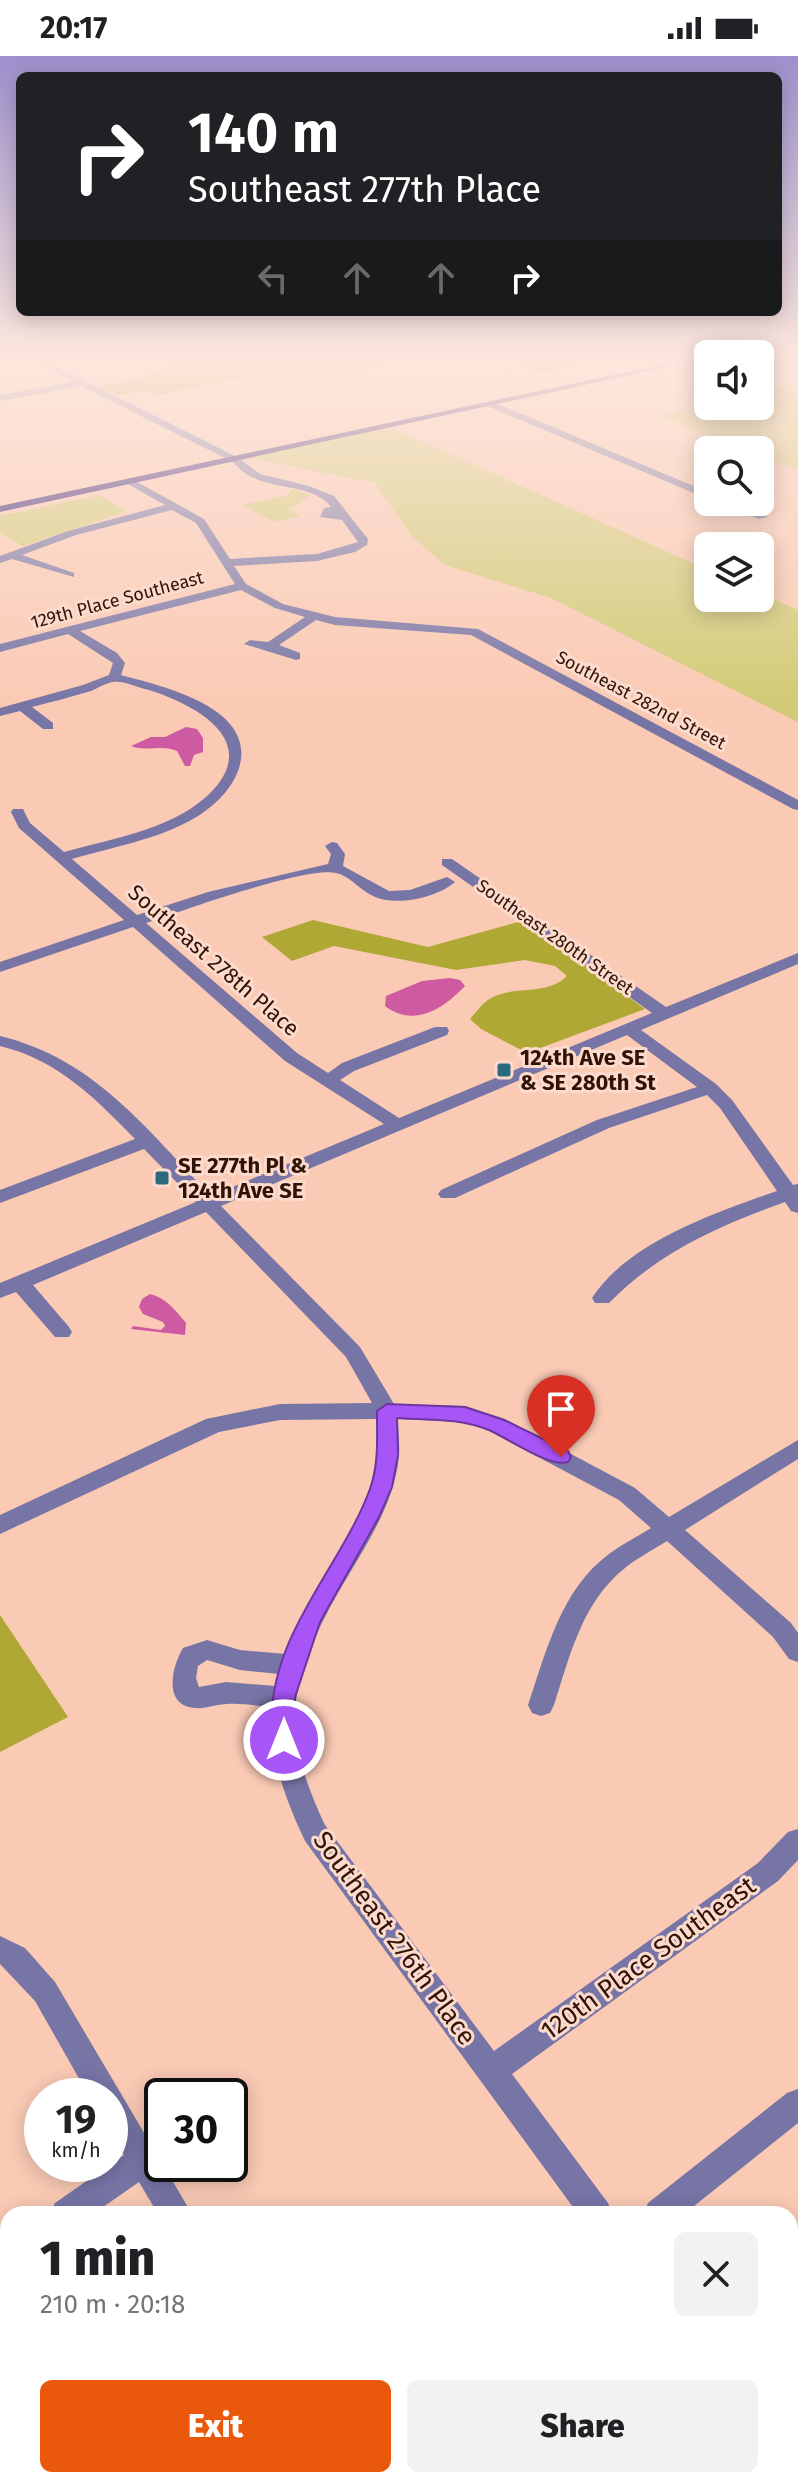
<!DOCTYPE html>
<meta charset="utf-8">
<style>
:root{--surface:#fff;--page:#f2f2f2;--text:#202124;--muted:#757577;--accent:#ea580c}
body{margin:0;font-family:"Fira Sans",sans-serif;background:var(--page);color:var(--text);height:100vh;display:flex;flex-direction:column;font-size:30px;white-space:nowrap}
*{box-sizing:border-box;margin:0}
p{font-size:26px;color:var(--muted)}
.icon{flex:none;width:44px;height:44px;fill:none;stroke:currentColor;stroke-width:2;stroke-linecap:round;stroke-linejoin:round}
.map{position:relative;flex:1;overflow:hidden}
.drawer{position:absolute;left:0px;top:2150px;width:798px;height:282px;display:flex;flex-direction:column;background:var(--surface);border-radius:24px 24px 0 0;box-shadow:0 4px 20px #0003}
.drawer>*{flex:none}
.hud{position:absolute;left:16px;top:16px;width:766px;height:244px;border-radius:12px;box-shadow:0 4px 20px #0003;background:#202124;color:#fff;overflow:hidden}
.fabs{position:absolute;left:694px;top:284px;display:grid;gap:16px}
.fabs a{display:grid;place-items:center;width:80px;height:80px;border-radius:12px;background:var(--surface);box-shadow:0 4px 20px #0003;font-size:40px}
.speed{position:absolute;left:24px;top:2022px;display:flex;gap:16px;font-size:40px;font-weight:700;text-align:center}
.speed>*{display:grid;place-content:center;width:104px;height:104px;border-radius:50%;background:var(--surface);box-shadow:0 4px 20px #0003;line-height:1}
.speed small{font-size:20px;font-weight:400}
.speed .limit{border:4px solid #111;border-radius:12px;background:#fff;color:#111}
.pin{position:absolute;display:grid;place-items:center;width:68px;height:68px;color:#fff;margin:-82px -34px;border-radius:50% 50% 50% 0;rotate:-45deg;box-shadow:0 0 8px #0007}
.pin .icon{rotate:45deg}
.me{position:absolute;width:88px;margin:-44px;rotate:0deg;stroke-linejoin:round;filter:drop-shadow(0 0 6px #0008)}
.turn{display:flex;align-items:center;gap:28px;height:168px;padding:0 40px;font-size:36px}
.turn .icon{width:104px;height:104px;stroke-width:2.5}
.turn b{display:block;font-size:56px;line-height:68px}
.lanes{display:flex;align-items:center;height:76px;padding:0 40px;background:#0003;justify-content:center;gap:40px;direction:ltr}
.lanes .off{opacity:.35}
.round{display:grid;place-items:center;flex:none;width:84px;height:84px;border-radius:12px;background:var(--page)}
.overview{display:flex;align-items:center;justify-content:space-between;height:136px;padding:0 40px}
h1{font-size:48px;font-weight:800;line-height:60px}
.cta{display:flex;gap:16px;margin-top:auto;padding:16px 40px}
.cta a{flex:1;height:92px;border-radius:12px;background:var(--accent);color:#fff;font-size:32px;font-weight:800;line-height:92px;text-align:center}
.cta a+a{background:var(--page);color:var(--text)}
.status{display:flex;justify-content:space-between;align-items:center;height:56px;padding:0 40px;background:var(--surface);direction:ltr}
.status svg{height:22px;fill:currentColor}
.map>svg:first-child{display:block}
.green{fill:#d1cb76}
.forest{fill:#b0a835}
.water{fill:#ce5aa1}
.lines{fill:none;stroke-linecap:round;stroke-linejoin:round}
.minor{fill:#7775a6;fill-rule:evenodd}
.major{fill:#321e77;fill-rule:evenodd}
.wall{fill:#d4615a}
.shaded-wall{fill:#ad4f4a}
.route{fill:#a855f7;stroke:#6d37a1;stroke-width:2}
.poi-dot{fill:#2b697f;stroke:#fcdbcc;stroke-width:3}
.labels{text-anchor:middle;stroke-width:6;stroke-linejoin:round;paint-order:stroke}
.far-street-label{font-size:18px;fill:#301306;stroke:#fcdbcc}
.street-label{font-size:22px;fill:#301306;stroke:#fcdbcc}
.poi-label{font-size:22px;font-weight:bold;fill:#301306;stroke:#fcdbcc;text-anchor:start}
.near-street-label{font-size:26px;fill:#301306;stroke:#fcdbcc}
</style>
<div class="status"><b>20:17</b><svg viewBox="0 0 49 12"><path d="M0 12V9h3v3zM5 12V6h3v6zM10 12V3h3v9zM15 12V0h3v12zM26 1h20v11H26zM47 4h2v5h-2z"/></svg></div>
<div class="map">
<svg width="798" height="2431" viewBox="0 0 798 2431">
<rect width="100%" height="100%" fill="#facab4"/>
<!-- green -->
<g class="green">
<path d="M 245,306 L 401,306 L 295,327 Z"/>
<path d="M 798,327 L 798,413 L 760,399 L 760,394 L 748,394 L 660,360 L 708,349 L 760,350 L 760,336 Z"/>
<path d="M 388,370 L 708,514 L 708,542 L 760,542 L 760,537 L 798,554 L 798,666 L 551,542 L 445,509 L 410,478 L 375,427 L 245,401 Z"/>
<path d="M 292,433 L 311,439 L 289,453 L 300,460 L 273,466 L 242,449 L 288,439 Z"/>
<path d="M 99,439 L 127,455 L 23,490 L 0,477 L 0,460 Z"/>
</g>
<!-- forest -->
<g class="forest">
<path d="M 179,306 L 245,306 L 268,316 L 158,339 L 147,334 L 119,340 L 100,331 L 151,319 Z"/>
<path d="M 313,864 L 428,891 L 522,865 L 645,953 L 527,997 L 481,973 L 470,963 C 477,955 484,945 493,941 C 519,929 546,940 567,920 L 555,910 L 525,904 L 456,914 L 334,890 L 292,905 L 262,881 Z"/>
<path d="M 0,1559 L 68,1661 L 0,1696 Z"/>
</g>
<!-- water -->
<g class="water">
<path d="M 186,671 L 197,673 L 203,682 L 203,696 L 194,699 L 190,710 L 185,710 L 177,695 C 161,688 146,696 131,690 L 151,681 L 165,681 Z"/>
<path d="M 450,922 L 460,924 L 465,930 C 443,953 414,972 385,950 L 386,940 L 422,925 Z"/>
<path d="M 150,1238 C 165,1241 177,1256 186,1267 L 185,1279 L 131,1273 L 133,1270 L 161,1274 L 165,1270 L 163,1266 L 143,1258 L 139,1251 L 142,1243 Z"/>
</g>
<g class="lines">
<!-- minor -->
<g class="minor">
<path d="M 36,306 L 47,306 L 237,401 L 260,418 L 309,430 L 334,440 L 368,483 L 367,489 L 355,496 L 317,505 L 234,510 L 246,528 L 283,548 L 335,561 L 478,573 L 798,744 L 798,754 L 793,753 L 471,579 L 335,569 L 316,564 L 279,589 L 300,597 L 300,603 L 296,604 L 244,588 L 250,584 L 268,586 L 305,561 L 275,552 L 241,534 L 80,575 L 117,597 L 125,607 L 121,619 C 162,630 261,652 238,715 C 230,736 212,752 193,763 C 156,784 112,791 72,803 L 137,859 L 208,836 L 328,808 L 331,798 L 325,790 L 332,786 L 337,787 L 345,798 L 343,810 L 389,835 L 410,834 L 447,821 L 455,826 C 437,842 395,851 373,840 C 360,834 350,820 336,817 C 305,810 182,855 146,867 L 297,997 L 328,1017 L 342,1007 L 435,971 L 447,971 L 449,975 L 447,979 L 354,1015 L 340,1024 L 399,1062 L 652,957 L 442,809 L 442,803 L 452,803 L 666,951 L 798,897 L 798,908 L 641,974 L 716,1028 L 732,1044 L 793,1129 L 798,1128 L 798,1157 L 791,1155 L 785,1146 C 719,1170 659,1196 609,1247 L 595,1247 L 592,1242 C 628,1186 717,1156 777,1135 L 720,1052 L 707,1039 L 609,1072 L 455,1142 L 441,1142 L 438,1138 L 441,1134 L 597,1064 L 697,1031 L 627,979 L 221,1150 L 360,1291 L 394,1348 L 465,1350 L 505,1363 L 635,1432 L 669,1461 L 798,1384 L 798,1403 L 685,1474 L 791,1567 L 798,1577 L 798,1606 L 789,1603 L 773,1581 L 667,1485 C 653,1494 637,1502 625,1512 C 582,1546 570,1600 554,1649 L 550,1657 L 541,1660 L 532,1657 L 528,1649 C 546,1596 561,1533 609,1498 C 622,1488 637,1481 651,1472 L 619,1444 L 489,1375 L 464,1366 L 398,1363 C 398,1375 400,1388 399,1400 C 393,1461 349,1511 323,1565 C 312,1586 302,1616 297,1639 C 288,1682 307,1731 325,1769 L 494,1995 L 758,1807 L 788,1776 L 798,1773 L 798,1804 L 778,1825 L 512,2018 L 608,2147 L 613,2158 L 578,2158 L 305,1785 C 283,1738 271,1703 271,1651 C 257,1650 242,1647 227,1648 C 217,1648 206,1653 196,1652 C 162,1651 172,1610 183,1592 L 207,1584 L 240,1594 L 286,1598 C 307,1539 351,1490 370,1431 C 377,1408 377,1386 376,1363 L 280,1364 L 219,1376 L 0,1478 L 0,1459 L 206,1363 L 280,1348 L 372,1347 L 346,1301 L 206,1156 L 33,1229 L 69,1271 L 72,1276 L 69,1281 L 55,1281 L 16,1236 L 0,1242 L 0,1227 L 196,1146 L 144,1093 L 0,1147 L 0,1134 L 135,1083 C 95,1042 58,1004 0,990 L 0,980 C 95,1003 146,1073 211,1140 L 384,1068 L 285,1005 L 133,871 L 0,916 L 0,906 L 124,864 L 19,772 L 11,756 L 13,753 L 23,753 L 30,767 L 64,796 C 113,782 178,773 214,733 C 260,681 190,647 149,634 C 139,632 123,624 113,626 C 106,627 98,632 91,635 C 71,641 51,646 32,651 L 53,667 L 53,673 L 43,673 L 20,655 L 0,660 L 0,652 L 83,629 L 109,619 L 113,607 L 68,578 L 0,596 L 0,588 L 235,528 L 196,467 L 172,454 L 76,479 L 22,499 L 74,517 L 74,521 L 12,503 L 0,507 L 0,500 L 68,475 L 165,449 L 126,427 L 126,423 L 130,422 L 204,463 L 230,503 L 317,498 L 358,486 L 342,464 L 320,461 L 324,452 L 331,451 C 313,428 276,434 252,421 C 244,418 237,410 231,405 L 81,330 L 0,345 L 0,339 L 73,326 ZM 207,1604 L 240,1614 L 279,1618 L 275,1630 L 226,1626 L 199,1631 L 196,1622 L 198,1610 Z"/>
<path d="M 787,306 L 798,306 L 798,311 Z"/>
<path d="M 487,346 L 493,346 L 708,436 L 708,443 L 487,350 Z"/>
<path d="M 718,446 L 733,446 L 768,461 L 759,463 Z"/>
<path d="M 0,1880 L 25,1892 L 55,1926 L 192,2158 L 158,2158 L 139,2126 L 93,2158 L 50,2158 L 55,2147 L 124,2099 L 110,2075 L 110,2040 L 89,2040 L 35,1945 L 0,1908 Z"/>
<path d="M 798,2033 L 798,2067 L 684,2158 L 643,2158 L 648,2147 L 787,2037 Z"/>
<path d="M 8,2182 L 8,2216 L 0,2219 L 0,2185 Z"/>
<path d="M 291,2424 L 349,2424 L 352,2431 L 288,2431 Z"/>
</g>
<!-- major -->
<path class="major" d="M 674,306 L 691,306 L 0,456 L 0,450 Z"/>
</g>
<!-- wall -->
<path class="wall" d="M 514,306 L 586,306 L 540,316 Z"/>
<!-- shaded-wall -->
<path class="shaded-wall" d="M 541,306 L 586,306 L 540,316 Z"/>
<!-- sky -->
<linearGradient id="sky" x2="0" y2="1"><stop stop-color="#9d90cc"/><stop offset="0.47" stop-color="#fde7dd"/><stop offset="1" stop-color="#fde7dd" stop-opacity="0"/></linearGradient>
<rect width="798" height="647" fill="url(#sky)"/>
<!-- route -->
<path class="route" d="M 387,1348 L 465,1351 L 504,1364 L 568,1395 L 571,1401 L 568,1406 C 550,1412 508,1382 489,1374 C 460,1362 428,1364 397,1362 L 398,1399 L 392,1431 L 379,1461 L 320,1566 L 295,1641 L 295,1684 L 292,1691 L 284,1694 L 275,1691 C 271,1682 272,1672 272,1661 C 272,1577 342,1509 370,1433 C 379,1408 377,1381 377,1355 Z"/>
<!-- markers -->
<g class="poi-dot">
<rect x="496" y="1006" width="16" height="16" rx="4"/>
<rect x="154" y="1114" width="16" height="16" rx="4"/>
</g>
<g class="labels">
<!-- far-street labels -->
<g class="far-street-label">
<text transform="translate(117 544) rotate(-15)" y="6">129th Place Southeast</text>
<text transform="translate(641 644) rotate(28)" y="6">Southeast 282nd Street</text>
<text transform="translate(555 881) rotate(35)" y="6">Southeast 280th Street</text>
</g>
<!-- street labels -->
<g class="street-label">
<text transform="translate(214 904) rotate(41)" y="8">Southeast 278th Place</text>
</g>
<!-- poi labels -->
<g class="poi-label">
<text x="520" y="1009">124th Ave SE<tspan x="520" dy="25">&amp; SE 280th St</tspan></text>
<text x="178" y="1117">SE 277th Pl &amp;<tspan x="178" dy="25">124th Ave SE</tspan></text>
</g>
<!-- near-street labels -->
<g class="near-street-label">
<text transform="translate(395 1882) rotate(54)" y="9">Southeast 276th Place</text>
<text transform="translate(648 1902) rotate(-36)" y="9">120th Place Southeast</text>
</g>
</g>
</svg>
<div class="fabs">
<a><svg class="icon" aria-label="sound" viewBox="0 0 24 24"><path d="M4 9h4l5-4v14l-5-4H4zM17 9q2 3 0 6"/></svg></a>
<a><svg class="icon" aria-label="search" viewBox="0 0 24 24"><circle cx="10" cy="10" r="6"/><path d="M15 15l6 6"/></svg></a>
<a><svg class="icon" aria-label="layers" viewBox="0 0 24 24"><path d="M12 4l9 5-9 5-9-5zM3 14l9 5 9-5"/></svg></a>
</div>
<div class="speed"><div>19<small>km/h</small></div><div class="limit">30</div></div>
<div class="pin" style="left:561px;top:1401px;background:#d93025"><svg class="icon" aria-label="arrive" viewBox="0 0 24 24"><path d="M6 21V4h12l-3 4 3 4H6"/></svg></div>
<svg class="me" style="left:284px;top:1684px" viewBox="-20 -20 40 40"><circle r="17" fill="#a855f7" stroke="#fff" stroke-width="3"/><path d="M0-11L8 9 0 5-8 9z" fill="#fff"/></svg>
<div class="hud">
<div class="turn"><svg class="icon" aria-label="right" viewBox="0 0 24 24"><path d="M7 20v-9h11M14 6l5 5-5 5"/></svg><div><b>140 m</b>Southeast 277th Place</div></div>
<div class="lanes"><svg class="icon off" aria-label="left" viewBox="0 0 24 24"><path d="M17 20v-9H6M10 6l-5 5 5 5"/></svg><svg class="icon off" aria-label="ahead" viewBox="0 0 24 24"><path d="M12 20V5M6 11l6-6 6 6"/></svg><svg class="icon off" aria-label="ahead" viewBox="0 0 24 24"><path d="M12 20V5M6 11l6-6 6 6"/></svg><svg class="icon" aria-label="right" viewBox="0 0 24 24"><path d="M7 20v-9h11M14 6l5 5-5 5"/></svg></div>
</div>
<section class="drawer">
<div class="overview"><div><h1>1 min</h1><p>210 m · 20:18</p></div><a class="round"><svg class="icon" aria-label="close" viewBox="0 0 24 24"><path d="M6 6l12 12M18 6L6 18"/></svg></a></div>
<div class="cta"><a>Exit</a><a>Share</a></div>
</section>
</div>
